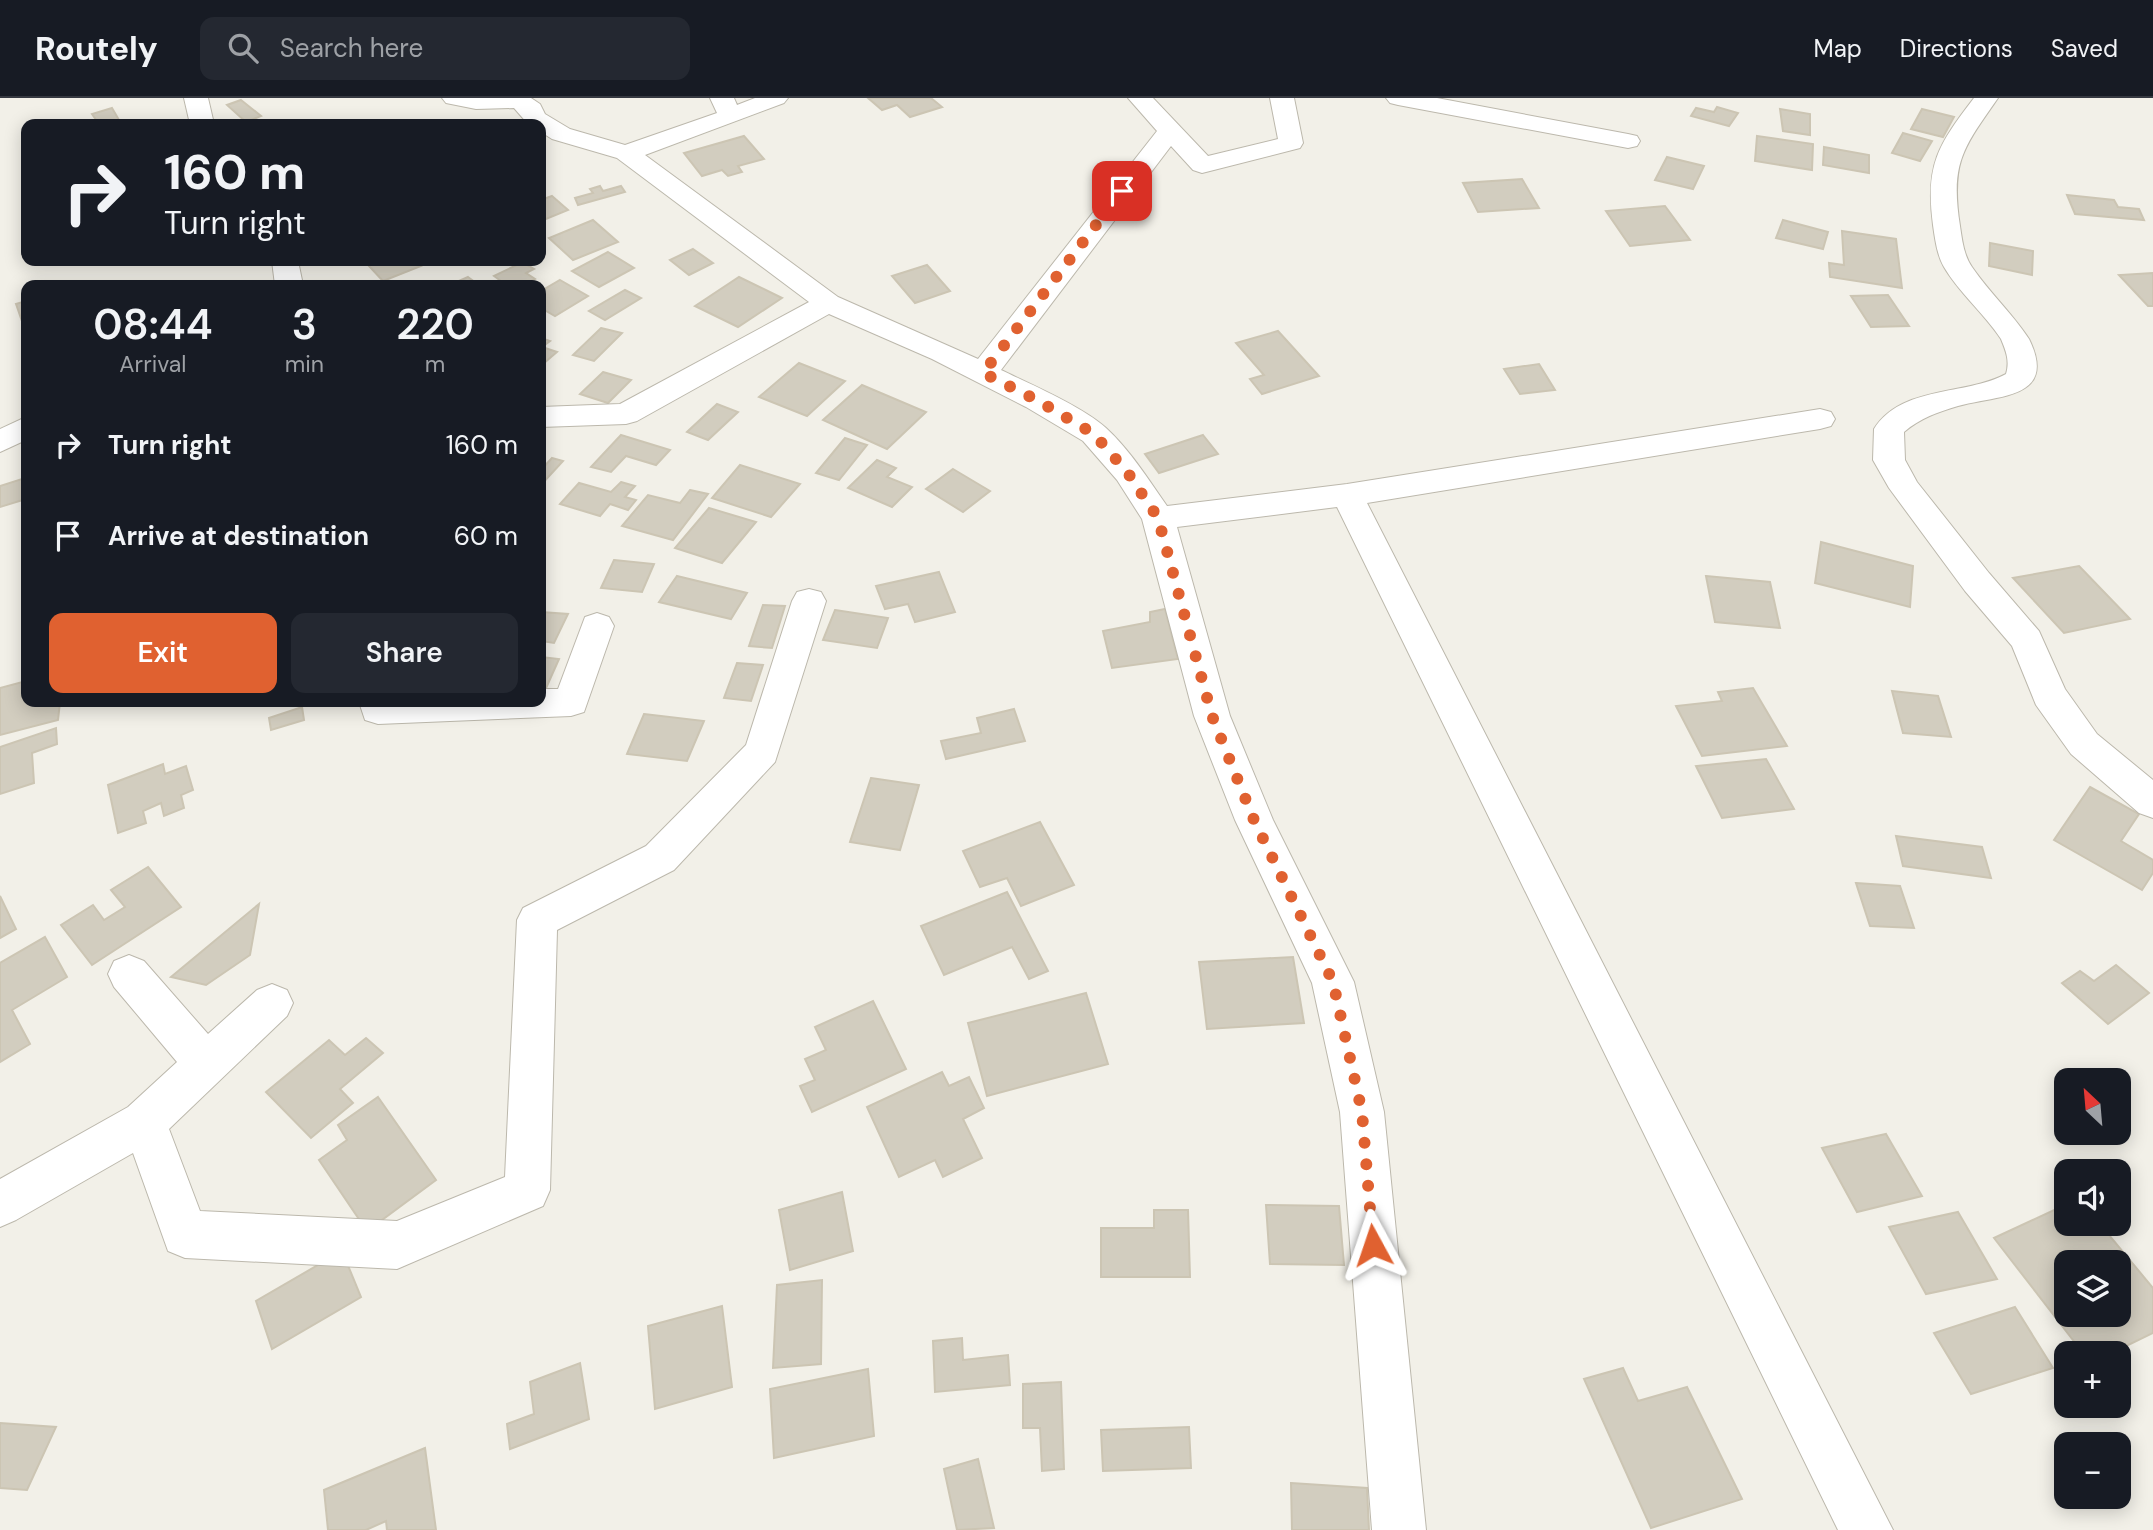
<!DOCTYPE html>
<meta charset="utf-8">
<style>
:root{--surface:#171b24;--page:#242831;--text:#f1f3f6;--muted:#9ea1a6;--line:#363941;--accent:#e06130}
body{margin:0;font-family:"DM Sans",sans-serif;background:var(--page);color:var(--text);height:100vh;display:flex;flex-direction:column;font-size:26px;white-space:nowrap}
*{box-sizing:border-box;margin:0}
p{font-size:23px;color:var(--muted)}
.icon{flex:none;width:38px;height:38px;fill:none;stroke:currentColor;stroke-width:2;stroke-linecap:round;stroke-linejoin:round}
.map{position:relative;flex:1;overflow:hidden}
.side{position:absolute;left:21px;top:182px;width:525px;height:427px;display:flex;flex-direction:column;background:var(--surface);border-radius:14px;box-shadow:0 4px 18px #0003}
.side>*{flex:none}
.guide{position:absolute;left:21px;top:21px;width:525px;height:147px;border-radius:14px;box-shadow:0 4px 18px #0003;background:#171b24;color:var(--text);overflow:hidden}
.needle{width:46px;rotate:334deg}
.tools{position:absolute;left:2054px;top:970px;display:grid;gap:14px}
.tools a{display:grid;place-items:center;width:77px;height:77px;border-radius:14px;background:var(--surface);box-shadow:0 4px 18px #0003;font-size:35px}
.pin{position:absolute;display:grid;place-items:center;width:60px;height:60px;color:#fff;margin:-30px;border-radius:14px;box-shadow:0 4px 10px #0006}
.me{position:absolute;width:77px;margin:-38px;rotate:355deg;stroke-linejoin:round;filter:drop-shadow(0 0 5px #0008)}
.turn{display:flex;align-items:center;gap:24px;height:147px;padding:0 28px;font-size:32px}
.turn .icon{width:91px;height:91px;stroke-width:2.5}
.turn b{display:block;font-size:49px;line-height:60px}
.eta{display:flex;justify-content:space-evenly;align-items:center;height:119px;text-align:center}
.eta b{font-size:42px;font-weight:600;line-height:49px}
.button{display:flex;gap:14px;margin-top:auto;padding:14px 28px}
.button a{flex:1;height:80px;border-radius:14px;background:var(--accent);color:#fff;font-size:28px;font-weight:600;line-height:80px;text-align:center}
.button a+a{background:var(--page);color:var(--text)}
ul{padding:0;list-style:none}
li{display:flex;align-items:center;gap:21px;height:91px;padding:0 28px}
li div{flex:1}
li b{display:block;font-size:26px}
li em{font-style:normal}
header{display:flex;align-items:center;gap:42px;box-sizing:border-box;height:98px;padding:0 35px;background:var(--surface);border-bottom:2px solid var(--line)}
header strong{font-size:33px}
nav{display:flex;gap:38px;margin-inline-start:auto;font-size:24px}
.search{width:490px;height:63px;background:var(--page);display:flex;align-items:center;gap:18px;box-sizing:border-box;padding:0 24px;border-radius:14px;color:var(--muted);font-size:26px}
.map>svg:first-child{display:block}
.building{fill:#d2cdbf;stroke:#ccc5b3;stroke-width:2;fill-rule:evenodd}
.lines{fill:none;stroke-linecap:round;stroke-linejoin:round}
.minor-casing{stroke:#bcb8ac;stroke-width:2}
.minor{fill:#fff;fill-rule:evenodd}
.route{stroke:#e06130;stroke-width:12;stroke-dasharray:0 21.6}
</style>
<header>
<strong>Routely</strong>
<div class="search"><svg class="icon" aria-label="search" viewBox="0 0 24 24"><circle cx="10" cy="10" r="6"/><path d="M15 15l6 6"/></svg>Search here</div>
<nav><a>Map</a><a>Directions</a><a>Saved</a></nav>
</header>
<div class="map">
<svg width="2153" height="1432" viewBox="0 0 2153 1432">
<rect width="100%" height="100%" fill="#f2f0e8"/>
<!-- building -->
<g class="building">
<path d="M 868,0 L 931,0 L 942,9 L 910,19 L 897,7 L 882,12 Z"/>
<path d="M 241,2 L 261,18 L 246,24 L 227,7 Z"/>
<path d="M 1717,9 L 1738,15 L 1729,28 L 1691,18 L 1696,10 L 1714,14 Z"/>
<path d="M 112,10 L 119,22 L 99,26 L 92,16 Z"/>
<path d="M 1780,11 L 1810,16 L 1810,37 L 1783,33 Z"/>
<path d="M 1922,11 L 1954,19 L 1943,39 L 1911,31 Z"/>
<path d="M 1903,35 L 1932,43 L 1920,63 L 1892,55 Z"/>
<path d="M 744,38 L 764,61 L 738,68 L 742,74 L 728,78 L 722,72 L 702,78 L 684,55 Z"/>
<path d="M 1757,38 L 1813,46 L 1812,72 L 1755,63 Z"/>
<path d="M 1824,49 L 1869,57 L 1869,75 L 1823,67 Z"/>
<path d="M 1667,59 L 1704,68 L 1693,91 L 1655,82 Z"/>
<path d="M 1522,81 L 1539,110 L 1478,114 L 1463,85 Z"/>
<path d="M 600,88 L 603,93 L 621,88 L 625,94 L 578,107 L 575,100 L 593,95 L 590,91 Z"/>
<path d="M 2067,97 L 2114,102 L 2118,109 L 2139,111 L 2144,122 L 2075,116 Z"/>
<path d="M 552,98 L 568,112 L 541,123 L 541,102 Z"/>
<path d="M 1665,108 L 1690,142 L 1630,148 L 1606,113 Z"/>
<path d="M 593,122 L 618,144 L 573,162 L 549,140 Z"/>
<path d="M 1783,122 L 1828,134 L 1823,151 L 1776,140 Z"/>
<path d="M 1842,133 L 1896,141 L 1902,190 L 1830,179 L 1829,165 L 1844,167 Z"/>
<path d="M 1990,145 L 2033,153 L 2032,177 L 1989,168 Z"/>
<path d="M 693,151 L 713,165 L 689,177 L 670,162 Z"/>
<path d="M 608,154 L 634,170 L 599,189 L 572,173 Z"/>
<path d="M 379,163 L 415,163 L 421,168 L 383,183 L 368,167 Z"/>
<path d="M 525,163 L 540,163 L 529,168 L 534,171 L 526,175 L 535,181 L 526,186 L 528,187 L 503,187 L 505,186 L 494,178 Z"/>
<path d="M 927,167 L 950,193 L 915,205 L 892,178 Z"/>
<path d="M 2153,175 L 2153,208 L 2148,208 L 2119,177 Z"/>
<path d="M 468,179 L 476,185 L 450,187 Z"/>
<path d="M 739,179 L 782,200 L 738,229 L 695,208 Z"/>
<path d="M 560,182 L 588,198 L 555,218 L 541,210 L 541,193 Z"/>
<path d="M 625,192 L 641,200 L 605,222 L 589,213 Z"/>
<path d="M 1888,197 L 1909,228 L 1871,229 L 1851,198 Z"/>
<path d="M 26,203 L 26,229 L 24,229 L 16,206 Z"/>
<path d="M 601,230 L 622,235 L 594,263 L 573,257 Z"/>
<path d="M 1278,233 L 1319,278 L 1262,296 L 1250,281 L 1264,277 L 1236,245 Z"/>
<path d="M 541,240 L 550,243 L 542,249 L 557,254 L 544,265 L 541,264 Z"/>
<path d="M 799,265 L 845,283 L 807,318 L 759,299 Z"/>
<path d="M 1539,266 L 1555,292 L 1520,296 L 1504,271 Z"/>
<path d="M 603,274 L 631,282 L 608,305 L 580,296 Z"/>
<path d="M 862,287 L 926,314 L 887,351 L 823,322 Z"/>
<path d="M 717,306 L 738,314 L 708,342 L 687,334 Z"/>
<path d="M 621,337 L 670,352 L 656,367 L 626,358 L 611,374 L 591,369 Z"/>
<path d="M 1203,337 L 1218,356 L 1159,375 L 1145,356 Z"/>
<path d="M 845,340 L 867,347 L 839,382 L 816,375 Z"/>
<path d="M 552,360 L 563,363 L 541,387 L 541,372 Z"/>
<path d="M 877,362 L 896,370 L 887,379 L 912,389 L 892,409 L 848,390 Z"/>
<path d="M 740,367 L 800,386 L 771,419 L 712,400 Z"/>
<path d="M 953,371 L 990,393 L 963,414 L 926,391 Z"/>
<path d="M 25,380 L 26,401 L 0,409 L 0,388 Z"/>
<path d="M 621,384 L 635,388 L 625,399 L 636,402 L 628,412 L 610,406 L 600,418 L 560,406 L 579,385 L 611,394 Z"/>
<path d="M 690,392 L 708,396 L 673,442 L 622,428 L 648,397 L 680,405 Z"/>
<path d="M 709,410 L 756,424 L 722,465 L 675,450 Z"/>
<path d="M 1821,444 L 1913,468 L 1910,509 L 1815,485 Z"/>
<path d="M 614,462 L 654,466 L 642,494 L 601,490 Z"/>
<path d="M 2079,468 L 2130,521 L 2064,535 L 2013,480 Z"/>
<path d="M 939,474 L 955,514 L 915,524 L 908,506 L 885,511 L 876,488 Z"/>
<path d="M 677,478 L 747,495 L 731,521 L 659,504 Z"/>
<path d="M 1706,478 L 1770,484 L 1780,530 L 1715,524 Z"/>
<path d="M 763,507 L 785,508 L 772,550 L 749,548 Z"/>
<path d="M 1165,511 L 1178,561 L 1112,570 L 1103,533 L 1150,524 L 1150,514 Z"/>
<path d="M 835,512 L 888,520 L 877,550 L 823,542 Z"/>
<path d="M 541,514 L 568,516 L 554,545 L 541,543 Z"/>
<path d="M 541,559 L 559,561 L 543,597 L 541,597 Z"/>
<path d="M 737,565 L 763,567 L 751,603 L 724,600 Z"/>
<path d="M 26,583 L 26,604 L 60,604 L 58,622 L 0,637 L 0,590 Z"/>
<path d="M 1753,590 L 1787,648 L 1702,658 L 1676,608 L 1722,603 L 1718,594 Z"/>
<path d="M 1892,593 L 1938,598 L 1951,639 L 1903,635 Z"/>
<path d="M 302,609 L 304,622 L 271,632 L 269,620 Z"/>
<path d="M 1014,611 L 1025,643 L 946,661 L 941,643 L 981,635 L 977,620 Z"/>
<path d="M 644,616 L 704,623 L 687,663 L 627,656 Z"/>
<path d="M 56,630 L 57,646 L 32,655 L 34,685 L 0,696 L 0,649 Z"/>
<path d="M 1766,661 L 1794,711 L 1722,720 L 1696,668 Z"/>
<path d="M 163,666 L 165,676 L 186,668 L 193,692 L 181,697 L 184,710 L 164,718 L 161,705 L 143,713 L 146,725 L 118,735 L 108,687 Z"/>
<path d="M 871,680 L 919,687 L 900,752 L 850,744 Z"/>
<path d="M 2090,689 L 2139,716 L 2121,743 L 2153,762 L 2153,775 L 2142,792 L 2054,742 Z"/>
<path d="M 1040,724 L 1074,787 L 1021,808 L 1007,780 L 980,789 L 963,753 Z"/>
<path d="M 1896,738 L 1982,749 L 1991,780 L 1903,768 Z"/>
<path d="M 148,769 L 181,809 L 92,867 L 61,827 L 93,807 L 104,822 L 125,809 L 111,792 Z"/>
<path d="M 1856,785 L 1900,788 L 1914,830 L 1870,828 Z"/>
<path d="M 1007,794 L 1048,873 L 1029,881 L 1012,849 L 944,877 L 921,828 Z"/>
<path d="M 0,798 L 16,831 L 0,840 Z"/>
<path d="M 259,806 L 250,857 L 206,887 L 171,879 Z"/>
<path d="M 45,839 L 67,879 L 12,912 L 30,946 L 0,964 L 0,865 Z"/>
<path d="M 1293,859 L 1304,925 L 1207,931 L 1199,864 Z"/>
<path d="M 2116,867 L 2149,895 L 2108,926 L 2062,885 L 2080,873 L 2094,883 Z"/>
<path d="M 1086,895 L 1108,966 L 987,998 L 968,925 Z"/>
<path d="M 873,903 L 906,971 L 812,1014 L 800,988 L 815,982 L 805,961 L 826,952 L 815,929 Z"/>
<path d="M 366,940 L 383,955 L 340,991 L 353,1005 L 311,1040 L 266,994 L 329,942 L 345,957 Z"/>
<path d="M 942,974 L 949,988 L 969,979 L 984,1010 L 963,1021 L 982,1060 L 943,1079 L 935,1062 L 899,1079 L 867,1009 Z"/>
<path d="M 378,999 L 436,1082 L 367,1133 L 319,1062 L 347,1042 L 338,1027 Z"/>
<path d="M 1886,1036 L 1922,1098 L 1857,1114 L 1822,1050 Z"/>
<path d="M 842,1094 L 853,1153 L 790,1172 L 779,1112 Z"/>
<path d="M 2067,1106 L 2067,1125 L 2099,1125 L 2153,1190 L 2153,1235 L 2112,1255 L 2083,1255 L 1994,1140 ZM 2067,1164 L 2119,1164 L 2119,1216 L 2067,1216 Z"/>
<path d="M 1266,1107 L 1339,1108 L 1344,1167 L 1270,1166 Z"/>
<path d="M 1154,1112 L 1188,1112 L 1190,1179 L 1101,1179 L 1101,1130 L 1154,1130 Z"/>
<path d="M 1958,1114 L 1997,1181 L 1926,1196 L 1889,1129 Z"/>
<path d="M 342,1153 L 361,1199 L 272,1251 L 256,1203 Z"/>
<path d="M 822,1182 L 821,1266 L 773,1270 L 777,1187 Z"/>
<path d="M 722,1208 L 732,1289 L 655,1311 L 648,1228 Z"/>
<path d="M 2015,1209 L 2053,1270 L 1971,1296 L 1934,1235 Z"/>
<path d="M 962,1240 L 963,1262 L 1008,1257 L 1010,1287 L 935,1294 L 933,1243 Z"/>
<path d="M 580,1265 L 589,1321 L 510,1351 L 507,1326 L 534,1316 L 530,1284 Z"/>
<path d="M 1623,1270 L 1638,1303 L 1687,1289 L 1742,1401 L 1651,1430 L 1584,1281 Z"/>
<path d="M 868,1271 L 874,1338 L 774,1360 L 770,1291 Z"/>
<path d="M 1061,1284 L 1064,1371 L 1042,1373 L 1040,1330 L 1023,1330 L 1023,1286 Z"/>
<path d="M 0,1325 L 56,1329 L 27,1392 L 0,1390 Z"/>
<path d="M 1189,1329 L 1191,1370 L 1103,1373 L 1101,1332 Z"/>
<path d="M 425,1350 L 436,1432 L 387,1432 L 386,1423 L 366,1432 L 328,1432 L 324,1392 Z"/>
<path d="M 978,1361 L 994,1430 L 957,1432 L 944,1371 Z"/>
<path d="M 1291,1385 L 1367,1390 L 1369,1432 L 1292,1432 Z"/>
</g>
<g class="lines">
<!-- minor casing -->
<g class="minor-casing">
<g id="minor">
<path d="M 184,0 L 208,0 L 214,26 L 190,26 Z"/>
<path d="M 442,0 L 531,0 L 540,6 L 545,16 L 570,31 L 625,47 L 717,15 L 710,0 L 734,0 L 737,7 L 755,0 L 788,0 L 784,5 L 645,57 L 838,199 L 978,261 L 1157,33 L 1128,0 L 1153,0 L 1208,58 L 1278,41 L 1270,0 L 1294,0 L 1303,45 L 1300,50 L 1202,75 L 1193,72 L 1171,48 L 1001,272 C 1030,286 1083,309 1106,330 C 1130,352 1148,381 1167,408 L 1347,386 L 1820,311 L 1831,314 L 1835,321 L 1831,328 L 1820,331 L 1367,405 L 1893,1432 L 1838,1432 L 1337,409 L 1177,429 L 1230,618 L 1273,722 L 1354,884 L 1384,1014 L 1426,1432 L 1372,1432 L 1340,1014 L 1312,885 L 1235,722 L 1194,618 L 1142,421 L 1117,382 L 1083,343 L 1026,309 L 932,261 L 829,216 L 637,323 L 626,326 L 541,329 L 541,309 L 620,306 L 809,204 L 617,60 L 552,41 L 541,34 L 541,26 L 528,26 L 514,10 L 476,11 L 446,5 Z"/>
<path d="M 1386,0 L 1437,0 L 1628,36 L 1637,38 L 1640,43 L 1637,48 L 1628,50 L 1398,7 L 1390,5 Z"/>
<path d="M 1974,0 L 1998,0 C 1963,50 1950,65 1960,128 C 1962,142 1964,158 1972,169 C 1989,194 2012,215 2029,241 C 2059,302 1996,297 1958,308 C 1938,314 1920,320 1904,334 L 1905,362 L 1917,384 L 1989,475 L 2039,533 L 2065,591 L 2097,636 L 2153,682 L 2153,720 L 2139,715 L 2071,656 L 2036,607 L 2012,548 L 1965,493 L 1889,390 L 1873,362 L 1874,331 C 1902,287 1965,298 2006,276 C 2010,263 2006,253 2001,241 C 1984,215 1959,195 1944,169 C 1937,157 1935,141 1933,127 C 1925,67 1938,47 1974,0 Z"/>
<path d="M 272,163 L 298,163 L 303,187 L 275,187 Z"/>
<path d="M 26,319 L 26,342 L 0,354 L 0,331 Z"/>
<path d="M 809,491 L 821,494 L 826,503 L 775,664 L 674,772 L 557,832 L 550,1092 L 543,1108 L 397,1171 L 185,1160 L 168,1153 L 133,1055 L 16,1122 L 0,1129 L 0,1081 L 128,1009 L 177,964 L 114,889 L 108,876 L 114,863 L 129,857 L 144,863 L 208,936 L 257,892 L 272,886 L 287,892 L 293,905 L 287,918 L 169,1031 L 200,1113 L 397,1123 L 505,1079 L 517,822 L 523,810 L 646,748 L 746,647 L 792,503 L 797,494 Z"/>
<path d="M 597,515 L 609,519 L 614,528 L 584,614 L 571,618 L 378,626 L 365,622 L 359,604 L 541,604 L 541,591 L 558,591 L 585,519 Z"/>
</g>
</g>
<!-- minor -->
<use href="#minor" class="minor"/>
</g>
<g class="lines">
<!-- route -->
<path class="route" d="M 1122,93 L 983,275 L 1037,302 L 1094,336 L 1128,375 L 1158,420 L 1212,618 L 1254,722 L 1333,884 L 1362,1014 L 1373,1147"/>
</g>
</svg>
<div class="tools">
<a><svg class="needle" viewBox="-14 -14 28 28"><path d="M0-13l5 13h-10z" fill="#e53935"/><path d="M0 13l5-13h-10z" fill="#9ea1a6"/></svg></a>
<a><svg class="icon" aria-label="sound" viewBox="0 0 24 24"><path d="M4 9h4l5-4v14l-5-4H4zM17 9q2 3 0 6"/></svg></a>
<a><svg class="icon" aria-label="layers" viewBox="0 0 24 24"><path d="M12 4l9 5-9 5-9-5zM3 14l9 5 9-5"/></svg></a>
<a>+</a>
<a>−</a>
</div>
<div class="pin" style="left:1122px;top:93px;background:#d93025"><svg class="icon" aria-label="arrive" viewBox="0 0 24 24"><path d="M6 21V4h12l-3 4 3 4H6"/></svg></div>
<svg class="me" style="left:1373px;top:1147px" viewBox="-20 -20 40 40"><path d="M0-17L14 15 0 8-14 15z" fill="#e06130" stroke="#fff" stroke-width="4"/></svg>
<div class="guide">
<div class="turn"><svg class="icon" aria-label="right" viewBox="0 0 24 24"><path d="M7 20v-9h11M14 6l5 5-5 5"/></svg><div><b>160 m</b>Turn right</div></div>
</div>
<section class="side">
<div class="eta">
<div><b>08:44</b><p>Arrival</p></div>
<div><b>3</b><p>min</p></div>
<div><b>220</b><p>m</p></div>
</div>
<ul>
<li><svg class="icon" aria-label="right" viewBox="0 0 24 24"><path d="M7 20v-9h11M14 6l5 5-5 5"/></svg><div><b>Turn right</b></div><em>160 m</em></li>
<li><svg class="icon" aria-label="arrive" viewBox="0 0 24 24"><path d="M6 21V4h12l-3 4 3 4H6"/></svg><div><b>Arrive at destination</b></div><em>60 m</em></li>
</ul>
<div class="button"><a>Exit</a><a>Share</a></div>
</section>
</div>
